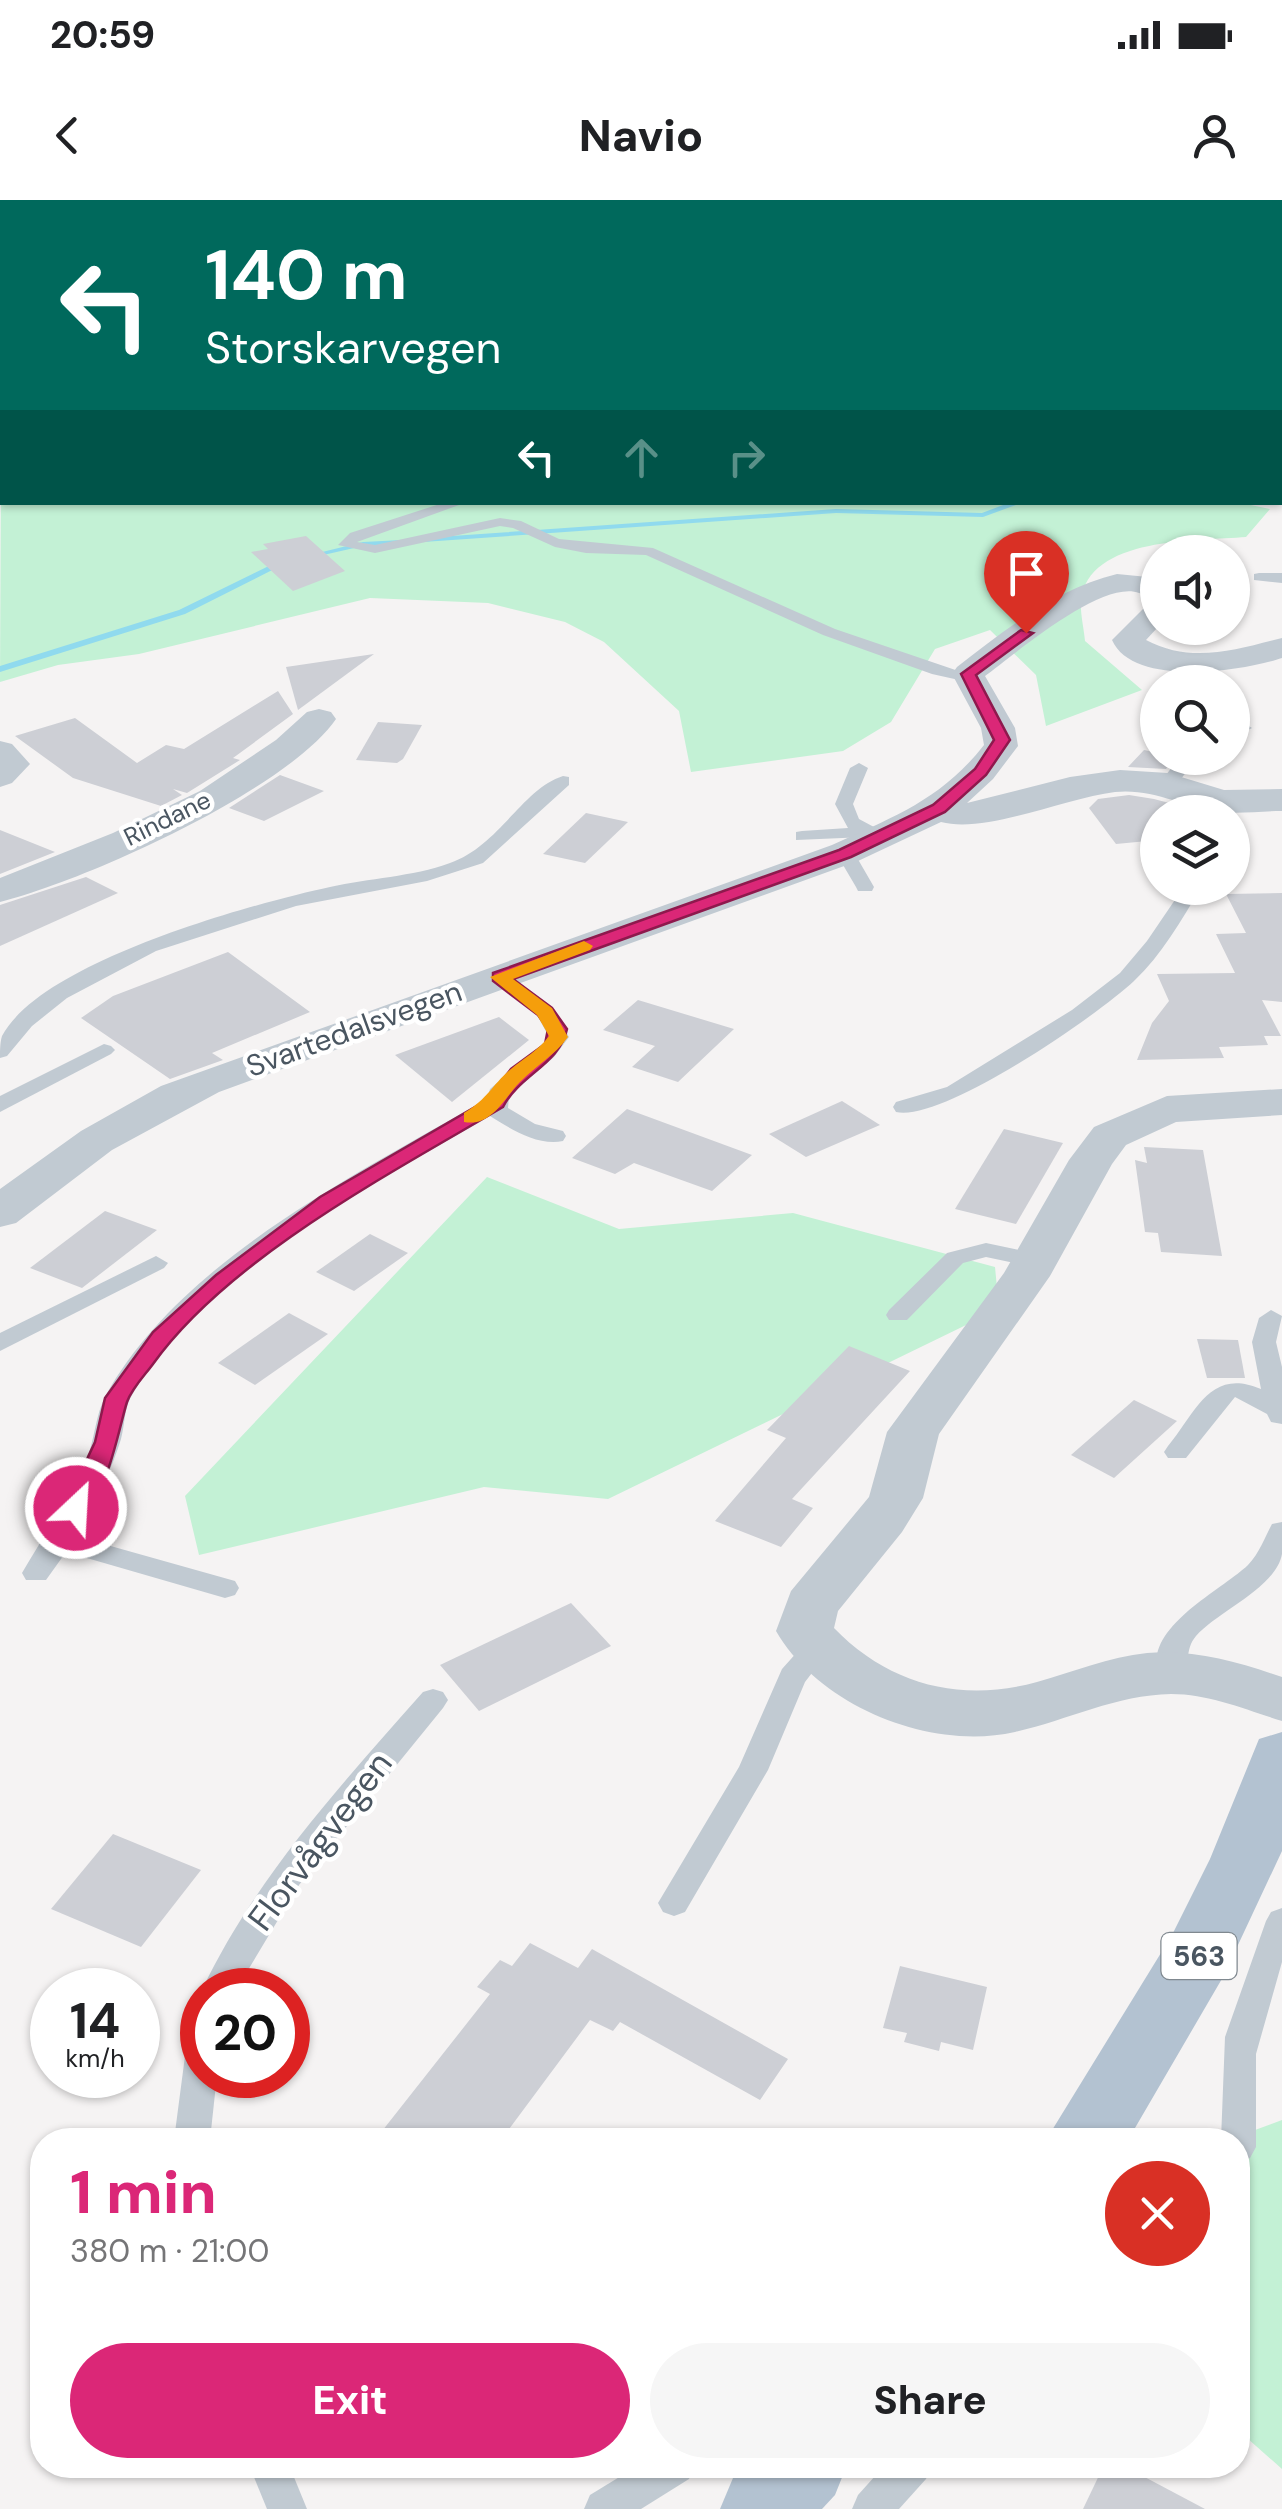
<!DOCTYPE html>
<meta charset="utf-8">
<style>
:root{--surface:#fff;--page:#f6f6f6;--text:#202124;--muted:#757577;--accent:#db2777}
body{margin:0;font-family:"DM Sans",sans-serif;background:var(--page);color:var(--text);height:100vh;display:flex;flex-direction:column;font-size:38px;white-space:nowrap}
*{box-sizing:border-box;margin:0}
p{font-size:32px;color:var(--muted)}
.icon{flex:none;width:55px;height:55px;fill:none;stroke:currentColor;stroke-width:2;stroke-linecap:round;stroke-linejoin:round}
.map{position:relative;flex:1;overflow:hidden}
.panel{position:absolute;left:30px;top:1928px;width:1220px;height:350px;display:flex;flex-direction:column;background:var(--surface);border-radius:40px;box-shadow:0 2px 8px #0004}
.panel>*{flex:none}
.top-card{position:absolute;left:0px;top:0px;width:1282px;height:305px;box-shadow:0 2px 8px #0004;background:#00695c;color:#fff;overflow:hidden}
.controls{position:absolute;left:1140px;top:335px;display:grid;gap:20px}
.controls a{display:grid;place-items:center;width:110px;height:110px;border-radius:50%;background:var(--surface);box-shadow:0 2px 8px #0004;font-size:50px}
.speed{position:absolute;left:30px;top:1768px;display:flex;gap:20px;font-size:50px;font-weight:700;text-align:center}
.speed>*{display:grid;place-content:center;width:130px;height:130px;border-radius:50%;background:var(--surface);box-shadow:0 2px 8px #0004;line-height:1}
.speed small{font-size:25px;font-weight:400}
.speed .limit{border:15px solid #d22;background:#fff;color:#111}
.pin{position:absolute;display:grid;place-items:center;width:85px;height:85px;color:#fff;margin:-102px -42px;border-radius:50% 50% 50% 0;rotate:-45deg;box-shadow:0 0 10px #0007}
.pin .icon{rotate:45deg}
.me{position:absolute;width:110px;margin:-55px;rotate:25deg;stroke-linejoin:round;filter:drop-shadow(0 0 8px #0008)}
.turn{display:flex;align-items:center;gap:35px;height:210px;padding:0 40px;font-size:45px}
.turn .icon{width:130px;height:130px;stroke-width:2.5}
.turn b{display:block;font-size:70px;line-height:85px}
.lanes{display:flex;align-items:center;height:95px;padding:0 40px;background:#0003;justify-content:center;gap:50px;direction:ltr}
.lanes .off{opacity:.35}
.round{display:grid;place-items:center;flex:none;width:105px;height:105px;border-radius:52px;background:var(--page)}
.summary{display:flex;align-items:center;justify-content:space-between;height:170px;padding:0 40px}
h1{font-size:60px;font-weight:800;line-height:75px;color:var(--accent)}
.button{display:flex;gap:20px;margin-top:auto;padding:20px 40px}
.button a{flex:1;height:115px;border-radius:60px;background:var(--accent);color:#fff;font-size:40px;font-weight:800;line-height:115px;text-align:center}
.button a+a{background:var(--page);color:var(--text)}
.status{display:flex;justify-content:space-between;align-items:center;height:70px;padding:0 50px;background:var(--surface);direction:ltr}
.status svg{height:28px;fill:currentColor}
header{display:flex;justify-content:space-between;align-items:center;height:130px;padding:0 40px;background:var(--surface);font-size:45px;font-weight:800}
.map>svg:first-child{display:block}
.green{fill:#c3f1d5}
.lines{fill:none;stroke-linecap:round;stroke-linejoin:round}
.stream{fill:#90daee;fill-rule:evenodd}
.building{fill:#cdcfd5}
.service{fill:#c1cad2;fill-rule:evenodd}
.minor{fill:#c1cad2;fill-rule:evenodd}
.primary{fill:#b3c2d1;fill-rule:evenodd}
.route{fill:#db2777;stroke:#8e194d;stroke-width:2.5}
.slow{fill:#f59e0b}
.labels{text-anchor:middle;stroke-width:9;stroke-linejoin:round;paint-order:stroke}
.far-street-label{font-size:25px;fill:#4a5661;stroke:#fff}
.shield{fill:#fff;stroke:#808990;stroke-width:2.5}
.shield-label{font-size:28px;font-weight:bold;fill:#4a5661}
.street-label{font-size:30px;fill:#4a5661;stroke:#fff}
.near-street-label{font-size:35px;fill:#4a5661;stroke:#fff}
</style>
<div class="status"><b>20:59</b><svg viewBox="0 0 49 12"><path d="M0 12V9h3v3zM5 12V6h3v6zM10 12V3h3v9zM15 12V0h3v12zM26 1h20v11H26zM47 4h2v5h-2z"/></svg></div>
<header><svg class="icon" aria-label="back" viewBox="0 0 24 24"><path d="M15 5l-7 7 7 7"/></svg>Navio<svg class="icon" aria-label="person" viewBox="0 0 24 24"><circle cx="12" cy="8" r="4"/><path d="M4 21q1-7 8-7t8 7"/></svg></header>
<div class="map">
<svg width="1282" height="2309" viewBox="0 0 1282 2309">
<rect width="100%" height="100%" fill="#f5f3f3"/>
<!-- green -->
<g class="green">
<path d="M 104,0 L 1063,0 L 97,2 Z"/>
<path d="M 2,37 L 2,302 L 1236,302 L 1270,309 L 1246,337 C 1198,341 1088,336 1081,401 C 1080,413 1084,429 1085,441 L 1142,490 L 1046,526 L 1036,475 L 990,430 L 935,449 L 891,522 L 843,551 L 691,572 L 679,511 L 604,442 L 565,422 L 488,403 L 370,398 L 139,454 L 58,465 L 0,482 Z"/>
<path d="M 487,977 L 619,1029 L 793,1013 L 995,1067 L 999,1109 L 608,1299 L 484,1287 L 199,1355 L 185,1296 Z"/>
<path d="M 1282,1920 L 1282,2269 L 1238,2230 L 1238,1940 L 1228,1940 Z"/>
</g>
<g class="lines">
<!-- stream -->
<g class="stream">
<rect x="1280" y="270" width="2" height="4"/>
<path d="M 1011,302 L 1024,302 L 983,317 L 836,313 L 423,342 L 419,340 L 423,338 L 836,309 L 982,313 Z"/>
<path d="M 402,340 L 405,340 L 405,344 L 363,346 L 310,358 L 306,356 L 363,342 Z"/>
<path d="M 281,360 L 288,362 L 185,414 L 0,472 L 0,466 L 179,410 Z"/>
</g>
</g>
<!-- building -->
<g class="building">
<path d="M 306,336 L 345,371 L 293,391 L 251,352 L 268,349 L 263,344 Z"/>
<path d="M 374,454 L 298,510 L 286,467 Z"/>
<path d="M 278,491 L 293,514 L 233,558 L 240,560 L 187,593 L 173,589 L 182,595 L 161,606 L 73,578 L 15,536 L 75,518 L 137,563 L 166,545 L 184,549 Z"/>
<path d="M 378,522 L 422,525 L 403,559 L 397,563 L 356,560 Z"/>
<path d="M 1144,550 L 1158,553 L 1158,558 L 1175,558 L 1166,569 L 1128,567 Z"/>
<path d="M 280,575 L 324,591 L 264,621 L 229,608 Z"/>
<path d="M 1129,595 L 1154,599 L 1203,612 L 1158,612 L 1158,640 L 1116,644 L 1089,608 L 1098,599 Z"/>
<path d="M 586,613 L 628,622 L 585,663 L 543,654 Z"/>
<path d="M 0,630 L 55,652 L 0,674 Z"/>
<path d="M 86,677 L 118,693 L 0,746 L 0,705 Z"/>
<path d="M 1282,693 L 1282,802 L 1262,800 L 1281,836 L 1264,836 L 1268,845 L 1219,847 L 1224,858 L 1137,860 L 1152,823 L 1169,801 L 1157,774 L 1235,773 L 1216,734 L 1246,733 L 1226,694 Z"/>
<path d="M 228,752 L 310,812 L 212,853 L 223,860 L 170,879 L 81,818 L 113,796 Z"/>
<path d="M 638,800 L 734,829 L 678,882 L 632,867 L 655,846 L 603,830 Z"/>
<path d="M 499,817 L 529,840 L 452,902 L 395,855 Z"/>
<path d="M 842,901 L 880,925 L 806,957 L 769,934 Z"/>
<path d="M 627,909 L 752,955 L 712,991 L 634,963 L 615,974 L 572,958 Z"/>
<path d="M 1004,929 L 1063,943 L 1016,1024 L 955,1009 Z"/>
<path d="M 1144,947 L 1203,950 L 1222,1056 L 1161,1052 L 1158,1033 L 1145,1032 L 1135,960 L 1147,963 Z"/>
<path d="M 105,1011 L 157,1030 L 82,1088 L 30,1068 Z"/>
<path d="M 370,1034 L 408,1053 L 354,1091 L 316,1072 Z"/>
<path d="M 289,1113 L 328,1134 L 255,1185 L 218,1163 Z"/>
<path d="M 1197,1139 L 1238,1140 L 1245,1178 L 1207,1178 Z"/>
<path d="M 849,1146 L 910,1171 L 792,1299 L 813,1308 L 781,1347 L 715,1321 L 786,1238 L 767,1230 Z"/>
<path d="M 1134,1200 L 1177,1221 L 1114,1278 L 1071,1255 Z"/>
<path d="M 571,1403 L 611,1446 L 479,1511 L 440,1465 Z"/>
<path d="M 113,1634 L 201,1670 L 141,1747 L 51,1709 Z"/>
<path d="M 530,1743 L 578,1768 L 592,1749 L 788,1859 L 760,1900 L 620,1822 L 613,1831 L 590,1820 L 501,1940 L 375,1940 L 490,1794 L 477,1787 L 500,1760 L 512,1766 Z"/>
<path d="M 900,1766 L 987,1787 L 973,1850 L 941,1842 L 939,1851 L 904,1842 L 907,1833 L 883,1828 Z"/>
<path d="M 1104,2265 L 1122,2265 L 1205,2309 L 1083,2309 Z"/>
</g>
<g class="lines">
<!-- service -->
<g class="service">
<rect x="1280" y="236" width="2" height="8"/>
<path d="M 446,302 L 459,305 L 357,342 L 375,345 L 500,318 L 521,321 L 559,339 L 653,348 L 835,429 L 976,477 L 968,482 L 932,474 L 823,435 L 646,355 L 586,353 L 555,347 L 513,328 L 500,326 L 375,353 L 338,345 L 350,333 Z"/>
<path d="M 1259,373 L 1282,373 L 1282,383 L 1254,380 L 1254,374 Z"/>
<path d="M 1244,523 L 1252,528 L 1232,538 L 1232,527 Z"/>
<path d="M 1179,558 L 1197,558 L 1174,588 L 1162,588 L 1159,584 Z"/>
<path d="M 859,563 L 868,568 L 853,604 L 859,619 L 887,634 L 887,642 L 866,637 L 796,640 L 796,632 L 802,631 L 848,628 L 835,604 L 850,568 Z"/>
<path d="M 563,576 L 569,577 L 569,585 L 483,663 L 427,681 L 296,706 L 156,751 L 67,798 L 32,826 L 7,856 L 0,858 C 0,851 0,842 2,836 C 41,762 251,704 330,687 C 369,678 412,677 450,663 C 499,646 522,589 563,576 Z"/>
<path d="M 845,647 L 852,649 L 874,687 L 872,691 L 858,691 L 856,687 L 836,653 Z"/>
<path d="M 1183,688 L 1201,688 C 1181,720 1162,755 1134,781 C 1098,815 942,923 896,912 L 893,907 L 896,902 L 947,887 L 1072,810 L 1120,773 L 1147,741 Z"/>
<path d="M 499,771 L 552,807 L 569,837 L 554,857 L 509,896 L 508,908 L 535,924 L 563,931 L 566,936 L 563,941 C 537,946 511,929 490,916 C 363,990 210,1065 132,1195 C 124,1208 125,1224 121,1239 C 111,1272 93,1306 75,1336 L 235,1381 L 239,1388 L 235,1395 L 225,1398 L 66,1352 L 46,1380 L 26,1380 L 22,1373 C 44,1335 68,1301 86,1261 C 95,1240 95,1215 106,1195 C 181,1060 357,974 487,899 L 490,889 L 546,841 L 549,837 L 537,815 L 489,777 Z"/>
<path d="M 104,844 L 111,846 L 115,850 L 111,854 L 0,912 L 0,896 Z"/>
<path d="M 986,1043 L 1042,1055 L 1046,1060 L 1034,1067 L 986,1057 L 963,1063 L 907,1120 L 889,1120 L 886,1115 L 889,1110 L 947,1053 Z"/>
<path d="M 156,1056 L 168,1063 L 164,1068 L 0,1151 L 0,1133 Z"/>
<path d="M 1271,1110 L 1282,1116 L 1276,1142 L 1282,1167 L 1282,1224 L 1271,1222 L 1267,1214 L 1235,1197 L 1186,1258 L 1168,1258 L 1164,1252 L 1168,1246 C 1196,1212 1210,1167 1261,1189 L 1252,1142 L 1259,1118 Z"/>
<path d="M 1282,1322 C 1282,1332 1282,1344 1282,1354 C 1276,1388 1218,1411 1196,1436 C 1184,1450 1191,1465 1182,1481 L 1172,1484 L 1162,1481 C 1134,1432 1221,1391 1248,1365 C 1259,1354 1265,1337 1272,1324 Z"/>
<path d="M 817,1438 L 827,1441 L 831,1448 L 805,1482 L 768,1570 L 685,1712 L 674,1716 L 663,1712 L 658,1703 L 739,1567 L 782,1469 L 807,1441 Z"/>
<path d="M 433,1489 L 443,1492 L 448,1500 L 443,1508 L 299,1685 L 236,1790 L 202,1790 C 255,1678 341,1585 423,1492 Z"/>
<path d="M 1282,1708 L 1282,1762 L 1256,1854 L 1256,1947 L 1250,1958 L 1238,1963 L 1238,1940 L 1221,1940 L 1225,1837 L 1266,1721 L 1271,1712 Z"/>
<path d="M 202,1841 L 202,1875 L 217,1875 L 210,1940 L 174,1940 L 185,1856 L 190,1846 Z"/>
<path d="M 249,2265 L 289,2265 L 307,2309 L 267,2309 Z"/>
<path d="M 639,2265 L 695,2265 L 689,2279 L 641,2309 L 584,2309 L 590,2295 Z"/>
<path d="M 885,2265 L 932,2265 L 926,2279 L 899,2309 L 852,2309 L 858,2295 Z"/>
</g>
<!-- minor -->
<g class="minor">
<path d="M 1117,374 L 1158,378 L 1158,427 L 1146,440 C 1191,464 1235,450 1282,438 L 1282,458 C 1243,471 1133,488 1112,440 L 1151,401 C 1147,399 1144,394 1139,393 C 1102,379 1015,454 985,476 L 1015,528 L 1018,546 L 993,579 L 967,603 L 1070,577 L 1120,570 L 1168,573 L 1224,590 L 1282,589 L 1282,611 C 1262,611 1240,614 1220,612 C 1183,607 1153,588 1115,592 C 1065,598 986,634 941,622 L 858,661 L 219,892 L 112,950 L 16,1023 L 0,1027 L 0,989 L 81,931 L 161,886 L 832,645 C 893,617 941,600 984,545 L 981,528 L 952,474 L 957,467 C 1005,430 1057,388 1117,374 Z"/>
<path d="M 319,509 L 331,512 L 336,519 C 287,590 85,681 0,702 L 0,678 L 113,633 L 200,591 L 276,540 L 307,512 Z"/>
<path d="M 0,541 L 12,544 L 30,564 L 12,583 L 0,587 Z"/>
<path d="M 1282,889 L 1282,915 L 1176,922 L 1126,945 L 1112,964 L 1050,1076 L 939,1234 L 923,1298 L 902,1332 L 838,1411 L 834,1428 C 889,1485 961,1503 1037,1482 C 1073,1472 1109,1457 1147,1453 C 1194,1449 1238,1462 1282,1477 L 1282,1521 C 1246,1510 1210,1494 1171,1494 C 1116,1495 1068,1520 1015,1532 C 931,1551 820,1507 776,1431 L 791,1391 L 869,1297 L 887,1232 L 1004,1073 L 1069,960 L 1094,927 L 1167,896 Z"/>
</g>
<!-- primary -->
<g class="primary">
<path d="M 1282,1532 L 1282,1651 L 1223,1777 L 1128,1940 L 1046,1940 L 1172,1735 L 1210,1659 L 1259,1539 Z"/>
<path d="M 745,2265 L 847,2265 L 835,2295 L 822,2309 L 720,2309 L 733,2278 Z"/>
</g>
</g>
<!-- route -->
<path class="route" d="M 1021,430 L 1033,433 L 976,475 L 1010,540 L 986,575 L 945,612 L 851,657 L 513,779 L 552,808 L 567,829 C 560,864 519,875 503,907 C 391,973 229,1058 153,1164 C 145,1175 132,1188 127,1202 C 119,1227 105,1309 76,1317 L 68,1314 L 64,1308 L 95,1242 L 105,1198 L 153,1132 L 216,1075 L 320,997 L 487,900 L 511,869 L 545,844 L 548,829 L 538,815 L 493,781 L 493,773 L 839,650 L 933,605 L 975,569 L 994,540 L 961,474 Z"/>
<!-- slow -->
<path class="slow" d="M 584,741 L 593,746 L 590,750 L 513,779 L 552,808 L 568,837 C 554,856 537,865 520,882 C 504,898 492,927 464,922 L 464,913 C 489,898 491,886 511,869 C 525,857 538,851 549,836 L 537,815 L 490,777 Z"/>
<g class="labels">
<!-- far-street labels -->
<g class="far-street-label">
<text transform="translate(167 618) rotate(-26)" y="9">Rindane</text>
</g>
<!-- shield labels -->
<rect class="shield" x="1161.5" y="1733" width="75" height="46" rx="8"/>
<g class="shield-label">
<text x="1199" y="1766">563</text>
</g>
<!-- street labels -->
<g class="street-label">
<text transform="translate(354 829) rotate(-20)" y="10">Svartedalsvegen</text>
</g>
<!-- near-street labels -->
<g class="near-street-label">
<text transform="translate(320 1641) rotate(-53)" y="12">Florvågvegen</text>
</g>
</g>
</svg>
<div class="controls">
<a><svg class="icon" aria-label="sound" viewBox="0 0 24 24"><path d="M4 9h4l5-4v14l-5-4H4zM17 9q2 3 0 6"/></svg></a>
<a><svg class="icon" aria-label="search" viewBox="0 0 24 24"><circle cx="10" cy="10" r="6"/><path d="M15 15l6 6"/></svg></a>
<a><svg class="icon" aria-label="layers" viewBox="0 0 24 24"><path d="M12 4l9 5-9 5-9-5zM3 14l9 5 9-5"/></svg></a>
</div>
<div class="speed"><div>14<small>km/h</small></div><div class="limit">20</div></div>
<div class="pin" style="left:1026px;top:433px;background:#d93025"><svg class="icon" aria-label="arrive" viewBox="0 0 24 24"><path d="M6 21V4h12l-3 4 3 4H6"/></svg></div>
<svg class="me" style="left:76px;top:1308px" viewBox="-20 -20 40 40"><circle r="17" fill="#db2777" stroke="#fff" stroke-width="3"/><path d="M0-11L8 9 0 5-8 9z" fill="#fff"/></svg>
<div class="top-card">
<div class="turn"><svg class="icon" aria-label="left" viewBox="0 0 24 24"><path d="M17 20v-9H6M10 6l-5 5 5 5"/></svg><div><b>140 m</b>Storskarvegen</div></div>
<div class="lanes"><svg class="icon" aria-label="left" viewBox="0 0 24 24"><path d="M17 20v-9H6M10 6l-5 5 5 5"/></svg><svg class="icon off" aria-label="ahead" viewBox="0 0 24 24"><path d="M12 20V5M6 11l6-6 6 6"/></svg><svg class="icon off" aria-label="right" viewBox="0 0 24 24"><path d="M7 20v-9h11M14 6l5 5-5 5"/></svg></div>
</div>
<section class="panel">
<div class="summary"><div><h1>1 min</h1><p>380 m · 21:00</p></div><a class="round" style="background:#d93025;color:#fff"><svg class="icon" aria-label="close" viewBox="0 0 24 24"><path d="M6 6l12 12M18 6L6 18"/></svg></a></div>
<div class="button"><a>Exit</a><a>Share</a></div>
</section>
</div>
